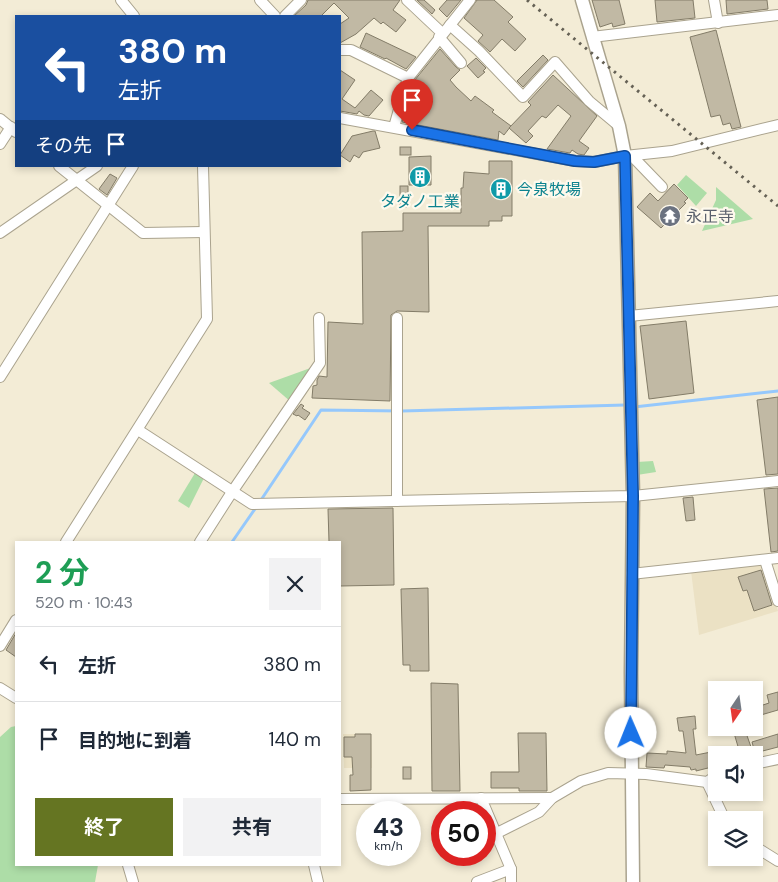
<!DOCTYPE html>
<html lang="ja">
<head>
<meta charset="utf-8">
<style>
  :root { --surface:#fff; --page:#f2f2f3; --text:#1f2937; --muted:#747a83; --line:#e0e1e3; --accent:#657522 }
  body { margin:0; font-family:"DM Sans","Noto Sans JP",sans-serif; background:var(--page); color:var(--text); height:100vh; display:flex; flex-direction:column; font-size:19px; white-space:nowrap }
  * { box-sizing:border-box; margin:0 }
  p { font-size:16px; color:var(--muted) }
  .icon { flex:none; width:28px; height:28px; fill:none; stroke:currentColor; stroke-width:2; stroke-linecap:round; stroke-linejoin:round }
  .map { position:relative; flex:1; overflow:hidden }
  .panel { position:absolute; left:15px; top:541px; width:326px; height:325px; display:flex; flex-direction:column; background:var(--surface); border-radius:0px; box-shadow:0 2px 8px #0003 }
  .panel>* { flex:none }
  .top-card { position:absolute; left:15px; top:15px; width:326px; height:152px; border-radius:0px; box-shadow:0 2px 8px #0003; background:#1a4fa0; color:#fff; overflow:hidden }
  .needle { width:32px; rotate:193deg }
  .fabs { position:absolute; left:708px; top:681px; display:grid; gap:10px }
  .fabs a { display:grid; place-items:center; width:55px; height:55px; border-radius:0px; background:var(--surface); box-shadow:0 2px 8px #0003; font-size:25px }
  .speed { position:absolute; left:356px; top:801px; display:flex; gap:10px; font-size:25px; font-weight:700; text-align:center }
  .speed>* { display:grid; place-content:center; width:65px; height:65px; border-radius:50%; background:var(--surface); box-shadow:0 2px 8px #0003; line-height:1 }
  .speed small { font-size:12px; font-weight:400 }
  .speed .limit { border:8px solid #d22; background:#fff; color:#111 }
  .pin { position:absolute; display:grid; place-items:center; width:42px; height:42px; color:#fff; margin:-51px -21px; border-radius:50% 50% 50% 0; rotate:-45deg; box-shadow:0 0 5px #0007 }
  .pin .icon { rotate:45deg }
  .me { position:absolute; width:55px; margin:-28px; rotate:359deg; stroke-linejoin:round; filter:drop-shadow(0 0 4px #0008) }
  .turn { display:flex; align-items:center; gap:18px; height:105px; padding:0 20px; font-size:22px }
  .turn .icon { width:65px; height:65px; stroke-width:2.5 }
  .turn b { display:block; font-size:35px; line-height:42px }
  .then { display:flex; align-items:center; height:48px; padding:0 20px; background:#0003; gap:10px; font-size:19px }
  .round { display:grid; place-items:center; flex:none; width:52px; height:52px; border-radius:0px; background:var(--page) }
  .headline { display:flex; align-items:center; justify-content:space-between; height:85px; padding:0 20px }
  h1 { font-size:30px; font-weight:700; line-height:38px; color:#1e9e55 }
  .button { display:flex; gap:10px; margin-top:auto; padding:10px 20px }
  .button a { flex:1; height:58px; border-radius:0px; background:var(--accent); color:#fff; font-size:20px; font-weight:700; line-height:58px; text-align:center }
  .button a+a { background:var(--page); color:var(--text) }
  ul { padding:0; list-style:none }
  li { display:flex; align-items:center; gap:15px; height:75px; padding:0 20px; border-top:1px solid var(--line) }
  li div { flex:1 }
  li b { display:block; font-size:19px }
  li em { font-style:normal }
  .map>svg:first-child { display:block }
</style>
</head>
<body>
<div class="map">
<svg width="778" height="882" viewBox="0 0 778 882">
  <rect width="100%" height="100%" fill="#f3ecd6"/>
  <g fill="#ebe1c4">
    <polygon points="763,563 778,611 699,635 691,571"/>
    <polygon points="343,734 371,734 372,768 344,768"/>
  </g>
  <g fill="#addda7">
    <polygon points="686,175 707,193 696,206 677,185"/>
    <polygon points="716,187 753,219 702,231 716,200"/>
    <polygon points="316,366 291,402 269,383"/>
    <polygon points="653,461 656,472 637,475 637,462"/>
    <polygon points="195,473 204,478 189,508 178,501"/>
    <polygon points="16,726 16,865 98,865 95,882 0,882 0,737 11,727"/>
  </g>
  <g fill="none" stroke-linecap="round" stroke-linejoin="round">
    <g stroke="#95c8fc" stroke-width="3">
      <polyline points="634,407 778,391"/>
      <polyline points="261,500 321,410 402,411 625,405"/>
      <polyline points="232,542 257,506"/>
    </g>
  </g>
  <g fill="#c1b9a4" stroke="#837c68">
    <polygon points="308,0 400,0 393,10 406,20 396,32 383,22 381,24 374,18 356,34 340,43 340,24 349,18 334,3 321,16 294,16 306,5"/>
    <polygon points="417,0 424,0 435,10 432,14"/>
    <polygon points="447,0 461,0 447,17 439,9"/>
    <polygon points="477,0 494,0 513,17 508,22 526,39 515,51 502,39 490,52 478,41 483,35 464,18"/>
    <polygon points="592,0 619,0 625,24 613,27 612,23 600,27"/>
    <polygon points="655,0 693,0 695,18 657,22"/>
    <polygon points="726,0 767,0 768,9 727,14"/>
    <polygon points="716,30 741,127 732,129 730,123 723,125 720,115 711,117 690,37"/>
    <polygon points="366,33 408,53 416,57 406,69 386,58 385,59 360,47"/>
    <polygon points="440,49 456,67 460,70 450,80 456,87 471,101 475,96 494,110 492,112 511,126 504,135 499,131 498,140 402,122 410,97 433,102 413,85 414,81"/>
    <polygon points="543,55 548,60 523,87 517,81"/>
    <polygon points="476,58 486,68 483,71 485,72 478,78 467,66"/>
    <polygon points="340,70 355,80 342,99 355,108 371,90 383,100 369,116 364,115 359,111 357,114 340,111"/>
    <polygon points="553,75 597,116 579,141 589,148 584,155 578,154 572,150 570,153 547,149 571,116 558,105 546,118 542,116 528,131 533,136 526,143 509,128 531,105 528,102"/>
    <polygon points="373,131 375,131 380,148 363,152 359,158 354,155 350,162 340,155 352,136"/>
    <rect x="400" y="147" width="11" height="8"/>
    <polygon points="431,156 431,185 409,185 409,157"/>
    <polygon points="489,161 512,161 512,216 502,216 502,221 489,221 489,226 428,226 429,312 397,311 391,315 390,401 312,398 313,386 317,385 317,380 319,376 327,377 328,322 363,324 362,232 403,231 403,213 461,213 461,188 463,188 464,172 489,174"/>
    <polygon points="110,174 117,178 107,195 99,189"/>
    <polygon points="674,184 688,198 684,202 686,203 661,228 637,207 650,193 658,201"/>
    <rect x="400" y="186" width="8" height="21"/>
    <polygon points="686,321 694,393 649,399 640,326"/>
    <polygon points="778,397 778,474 766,475 757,400"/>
    <polygon points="301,404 304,406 302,408 310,413 305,420 298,415 297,416 293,414"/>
    <polygon points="778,488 778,551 771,552 764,489"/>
    <polygon points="693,497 695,520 686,521 683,498"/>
    <polygon points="393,508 394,585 340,586 340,542 329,542 328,509"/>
    <polygon points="761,570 772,605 754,611 747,590 743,591 738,577"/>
    <polygon points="428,588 429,671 410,671 410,665 403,665 401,589"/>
    <polygon points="16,633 16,657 6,650"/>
    <polygon points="431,683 458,684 460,791 432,791"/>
    <polygon points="778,692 778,710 754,717 754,708 769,703 767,695"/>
    <polygon points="695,716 696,729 693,729 696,755 716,751 716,766 696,771 696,769 691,770 690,767 665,765 664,768 646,767 647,753 667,754 667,751 686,753 683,731 679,731 677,718"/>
    <polygon points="745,730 751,747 739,750 734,733"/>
    <polygon points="640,732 649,733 648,749 640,748"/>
    <polygon points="518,733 546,733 547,791 519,791 519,788 491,788 491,772 519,772"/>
    <polygon points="355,734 371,734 371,790 350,791 350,775 353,775 352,757 344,757 344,737 355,737"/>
    <polygon points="778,734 778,747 755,753 752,742"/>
    <rect x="403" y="767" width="8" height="12"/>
  </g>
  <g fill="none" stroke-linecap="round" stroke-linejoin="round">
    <g stroke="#aaa38e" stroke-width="12">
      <g id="minor">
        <polyline points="121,0 134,16"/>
        <polyline points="260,0 275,16"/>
        <polyline points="407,0 442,33"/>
        <polyline points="714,0 718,23"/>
        <polyline points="285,16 301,0"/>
        <polyline points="450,25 479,51 523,97 555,62 589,101 619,126"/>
        <polyline points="439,37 461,63"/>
        <polyline points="592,37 778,15"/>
        <polyline points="340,50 351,50 408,78"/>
        <polyline points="340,118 575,161 594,162 625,156 672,151 778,125"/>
        <polyline points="0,119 16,132"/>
        <polyline points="394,127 408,78 470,0"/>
        <polyline points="0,144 11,127"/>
        <polyline points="632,156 662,187"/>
        <polyline points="59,166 143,233 204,232"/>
        <polyline points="0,233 97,166"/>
        <polyline points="629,316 778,301"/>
        <polyline points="397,318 397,501"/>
        <polyline points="0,377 133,166"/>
        <polyline points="138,430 252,504 633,496 778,481"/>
        <polyline points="66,542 207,319 203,166"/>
        <polyline points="200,542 232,492 320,363 319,318"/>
        <polyline points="765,560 778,601"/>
        <polyline points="631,574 778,558"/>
        <polyline points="0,646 16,620"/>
        <polyline points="0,688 16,698"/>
        <polyline points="754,764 778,759"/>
        <polyline points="707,782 725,820"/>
        <polyline points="481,798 511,869 511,882"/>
        <polyline points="340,799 552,798"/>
        <polyline points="495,834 539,812 552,798 581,781 608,773 646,774 707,782 716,776"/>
        <polyline points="754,846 778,861"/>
        <polyline points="128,865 133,882"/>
        <polyline points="314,865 318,882"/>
        <polyline points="477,882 511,869"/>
      </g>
    </g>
    <g stroke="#aaa38e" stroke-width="15">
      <polyline id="major" points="582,0 619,126 625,156 633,496 631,673 633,882"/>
    </g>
    <use href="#minor" stroke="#fff" stroke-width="10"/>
    <use href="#major" stroke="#fff" stroke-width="12"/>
    <polyline stroke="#656155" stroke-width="3" stroke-dasharray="2.5 5" stroke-linecap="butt" points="527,0 778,206"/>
  </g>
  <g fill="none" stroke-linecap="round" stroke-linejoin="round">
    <g stroke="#114b97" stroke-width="12">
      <polyline id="route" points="412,130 575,161 594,162 625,156 633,496 631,733"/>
    </g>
    <use href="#route" stroke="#1a73e8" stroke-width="9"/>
  </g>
  <defs>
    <g id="building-disc" transform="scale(1.125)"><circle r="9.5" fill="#0f9aa8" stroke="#fef9ec"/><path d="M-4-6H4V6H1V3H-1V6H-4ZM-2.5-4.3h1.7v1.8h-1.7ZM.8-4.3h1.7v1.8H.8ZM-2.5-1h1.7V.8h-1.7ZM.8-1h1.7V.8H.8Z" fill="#fff"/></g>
    <g id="temple-disc" transform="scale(1.125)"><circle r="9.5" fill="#6b7280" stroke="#fef9ec"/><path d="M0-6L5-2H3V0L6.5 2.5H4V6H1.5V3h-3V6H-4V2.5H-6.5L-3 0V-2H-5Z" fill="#fff"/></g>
  </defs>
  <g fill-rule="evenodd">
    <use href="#building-disc" x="420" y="177"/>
    <use href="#building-disc" x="501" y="189"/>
    <use href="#temple-disc" x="670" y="216"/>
  </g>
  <g text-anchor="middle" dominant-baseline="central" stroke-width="4.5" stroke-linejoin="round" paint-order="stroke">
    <g font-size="16" fill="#0d838f" stroke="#fef9ec" text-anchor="start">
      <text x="517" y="189">今泉牧場</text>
      <text x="420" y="201" text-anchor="middle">タダノ工業</text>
    </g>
    <g font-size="16" fill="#5b616d" stroke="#fef9ec" text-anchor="start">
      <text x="686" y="216">永正寺</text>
    </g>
  </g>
</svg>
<div class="fabs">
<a><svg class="needle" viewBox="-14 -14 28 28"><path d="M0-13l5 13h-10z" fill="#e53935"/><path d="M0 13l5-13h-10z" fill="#747a83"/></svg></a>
<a><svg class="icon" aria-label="sound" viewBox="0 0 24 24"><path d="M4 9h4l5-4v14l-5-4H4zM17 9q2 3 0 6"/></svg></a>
<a><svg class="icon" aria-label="layers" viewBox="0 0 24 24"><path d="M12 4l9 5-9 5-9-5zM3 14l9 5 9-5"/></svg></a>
</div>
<div class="speed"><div>43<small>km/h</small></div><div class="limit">50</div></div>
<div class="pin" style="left:412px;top:130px;background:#d93025"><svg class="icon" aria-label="arrive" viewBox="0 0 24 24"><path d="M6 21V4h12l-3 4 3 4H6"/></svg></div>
<svg class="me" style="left:631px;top:733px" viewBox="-20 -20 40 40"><circle r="19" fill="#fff"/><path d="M0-13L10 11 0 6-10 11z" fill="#1a73e8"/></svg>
<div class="top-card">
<div class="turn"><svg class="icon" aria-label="left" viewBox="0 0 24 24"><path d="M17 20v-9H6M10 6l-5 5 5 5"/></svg><div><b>380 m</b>左折</div></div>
<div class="then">その先<svg class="icon" aria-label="arrive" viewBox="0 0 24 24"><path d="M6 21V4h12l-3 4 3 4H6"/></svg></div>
</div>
<section class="panel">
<div class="headline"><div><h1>2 分</h1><p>520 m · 10:43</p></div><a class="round"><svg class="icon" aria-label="close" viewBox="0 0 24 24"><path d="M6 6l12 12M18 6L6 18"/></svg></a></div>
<ul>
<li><svg class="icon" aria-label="left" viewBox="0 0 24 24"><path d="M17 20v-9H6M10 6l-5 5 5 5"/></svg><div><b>左折</b></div><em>380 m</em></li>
<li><svg class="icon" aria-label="arrive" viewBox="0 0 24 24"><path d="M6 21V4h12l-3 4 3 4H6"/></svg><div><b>目的地に到着</b></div><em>140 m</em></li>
</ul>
<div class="button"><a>終了</a><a>共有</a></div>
</section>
</div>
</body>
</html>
